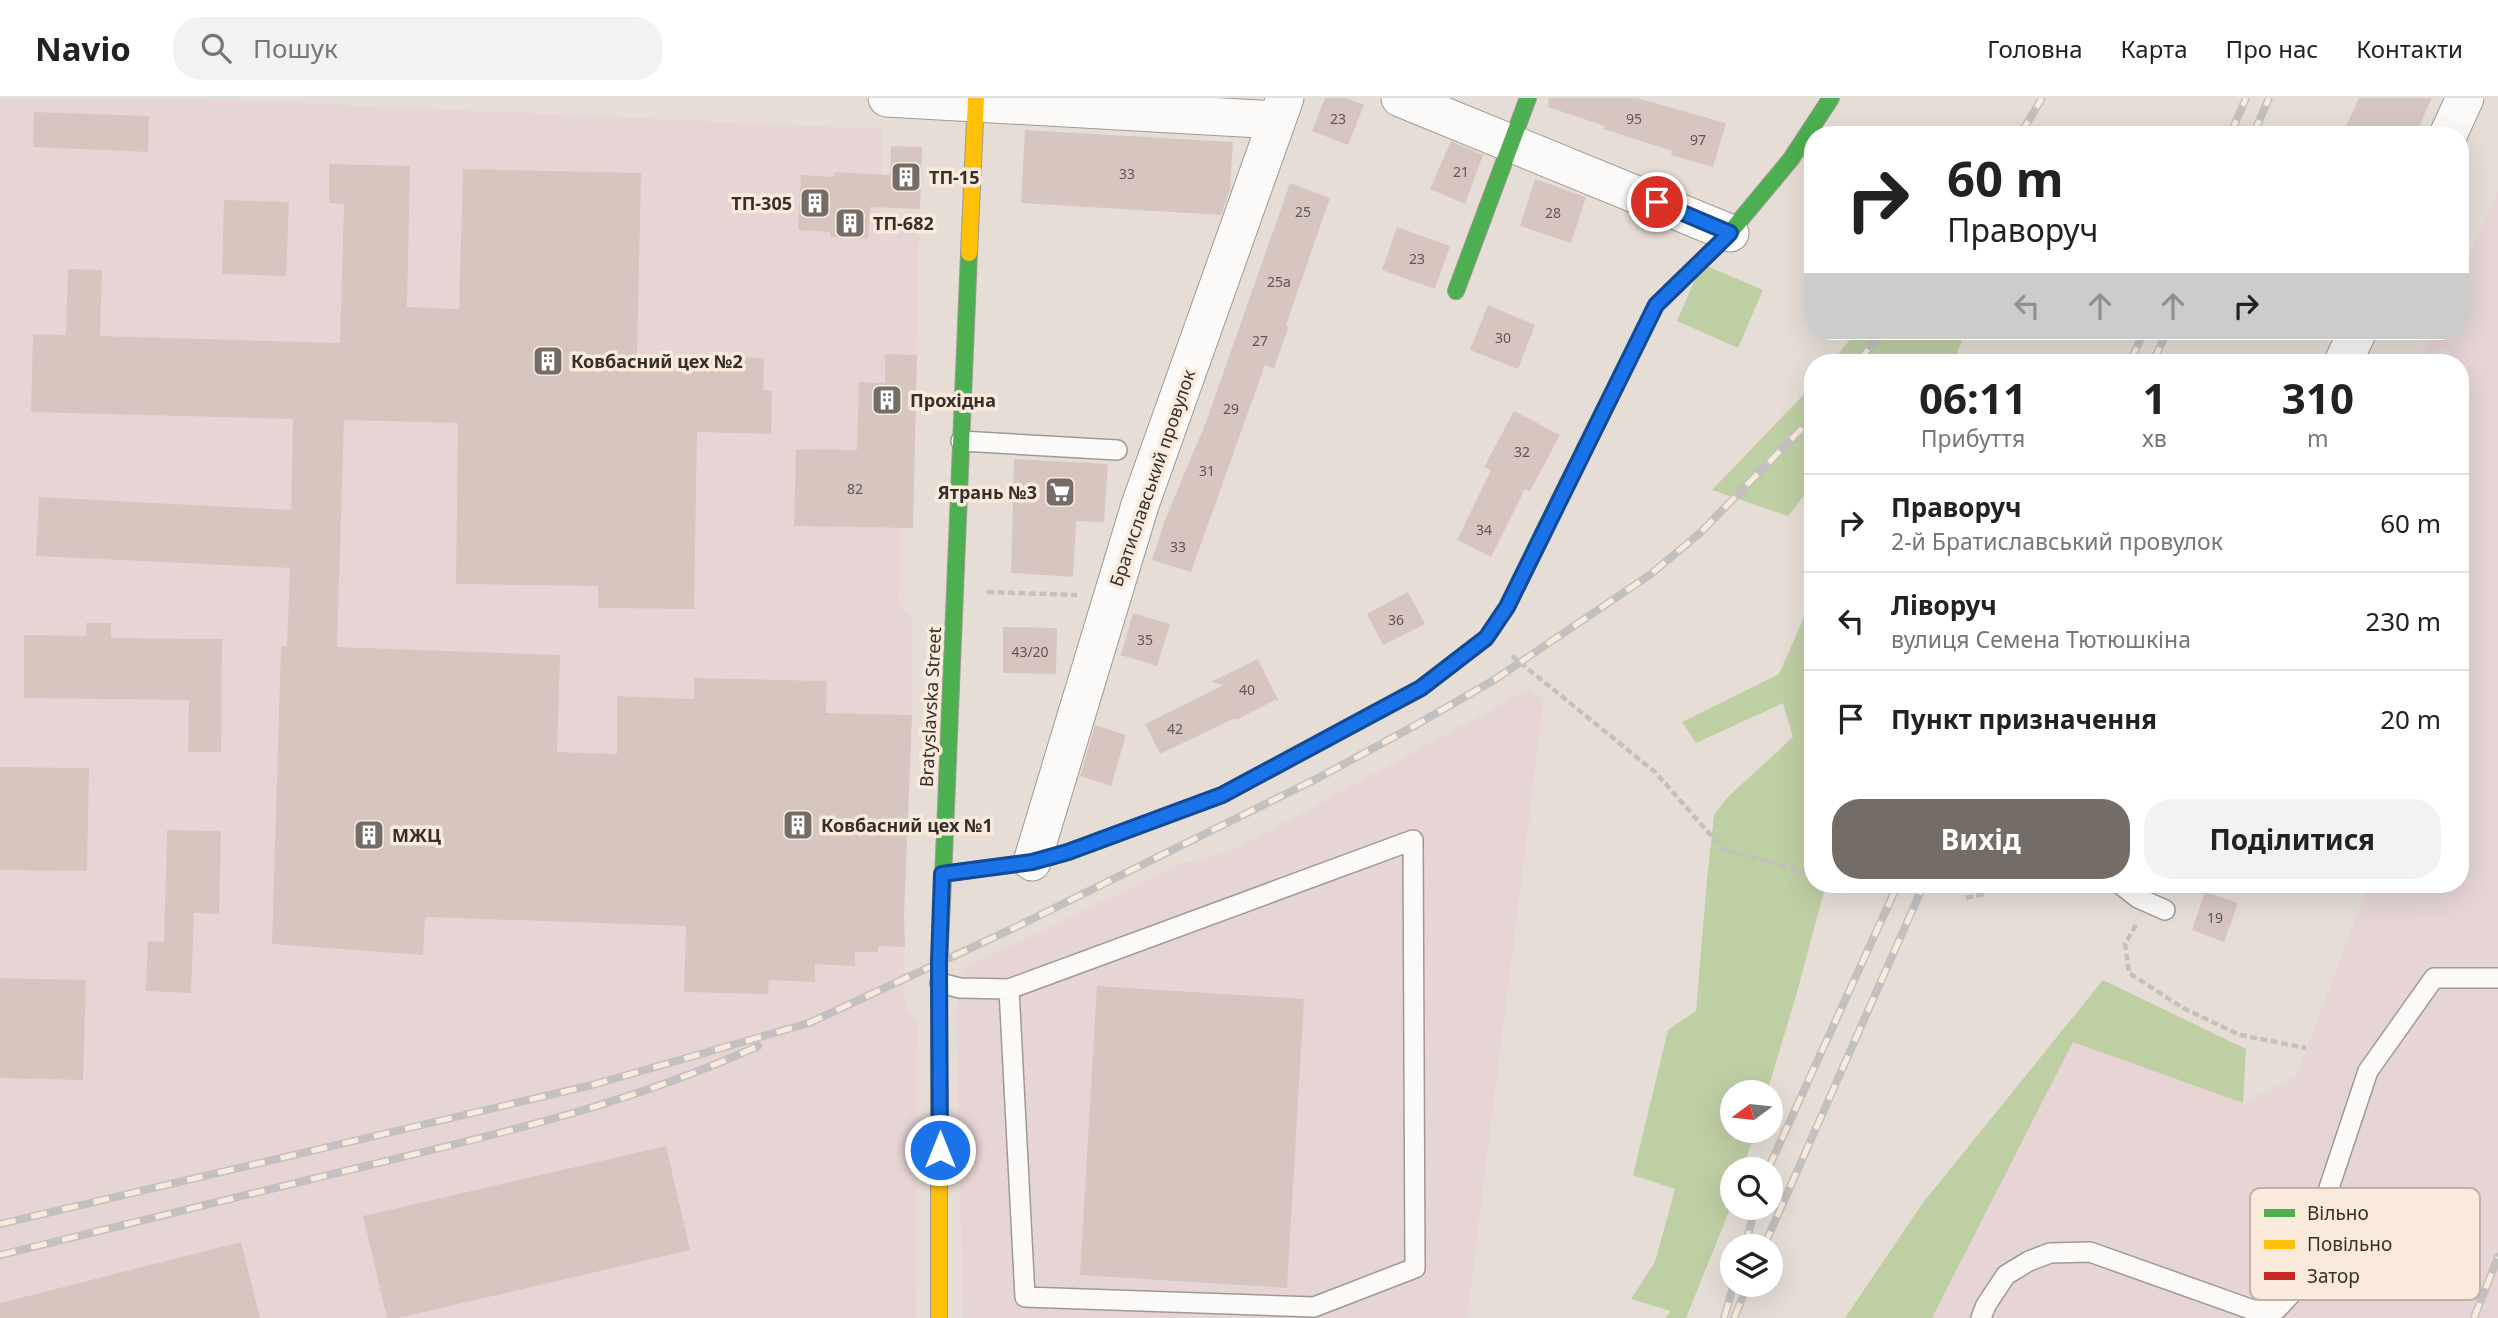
<!DOCTYPE html>
<html lang="uk">
<head>
<meta charset="utf-8">
<style>
  :root { --surface:#fff; --page:#f2f2f2; --text:#222; --muted:#767676; --line:#e0e0e0; --accent:#746c66 }
  body { margin:0; font-family:"Noto Sans",sans-serif; background:var(--page); color:var(--text); height:100vh; display:flex; flex-direction:column; font-size:26px; white-space:nowrap }
  * { box-sizing:border-box; margin:0 }
  p { font-size:23px; color:var(--muted) }
  .icon { flex:none; width:38px; height:38px; fill:none; stroke:currentColor; stroke-width:2; stroke-linecap:round; stroke-linejoin:round }
  .map { position:relative; flex:1; overflow:hidden }
  .panel { position:absolute; left:1804px; top:256px; width:665px; height:539px; display:flex; flex-direction:column; background:var(--surface); border-radius:28px; box-shadow:0 7px 28px #0002 }
  .panel>* { flex:none }
  .banner { position:absolute; left:1804px; top:28px; width:665px; height:214px; border-radius:28px; box-shadow:0 7px 28px #0002; background:#fff; color:var(--text); overflow:hidden }
  .needle { width:46px; rotate:255deg }
  .buttons { position:absolute; left:1720px; top:982px; display:grid; gap:14px }
  .buttons a { display:grid; place-items:center; width:63px; height:63px; border-radius:50%; background:var(--surface); box-shadow:0 7px 28px #0002; font-size:35px }
  .pin { position:absolute; display:grid; place-items:center; width:60px; height:60px; color:#fff; margin:-30px; border:4px solid #fff; border-radius:50%; box-shadow:0 2px 7px #0007 }
  .me { position:absolute; width:77px; margin:-38px; rotate:0deg; stroke-linejoin:round; filter:drop-shadow(0 0 5px #0008) }
  .turn { display:flex; align-items:center; gap:24px; height:147px; padding:0 28px; font-size:32px }
  .turn .icon { width:91px; height:91px; stroke-width:2.5 }
  .turn b { display:block; font-size:49px; line-height:60px }
  .lanes { display:flex; align-items:center; height:66px; padding:0 28px; background:#0003; justify-content:center; gap:35px; direction:ltr }
  .lanes .off { opacity:.35 }
  .eta { display:flex; justify-content:space-evenly; align-items:center; height:119px; text-align:center }
  .eta b { font-size:42px; font-weight:700; line-height:49px }
  .button { display:flex; gap:14px; margin-top:auto; padding:14px 28px }
  .button a { flex:1; height:80px; border-radius:28px; background:var(--accent); color:#fff; font-size:28px; font-weight:700; line-height:80px; text-align:center }
  .button a+a { background:var(--page); color:var(--text) }
  ul { padding:0; list-style:none }
  li { display:flex; align-items:center; gap:21px; height:98px; padding:0 28px; border-top:2px solid var(--line) }
  li div { flex:1 }
  li b { display:block; font-size:26px }
  li em { font-style:normal }
  header { display:flex; align-items:center; gap:42px; box-sizing:border-box; height:98px; padding:0 35px; background:var(--surface); border-bottom:2px solid var(--line) }
  header strong { font-size:33px }
  nav { display:flex; gap:38px; margin-inline-start:auto; font-size:24px }
  .search { width:490px; height:63px; background:var(--page); display:flex; align-items:center; gap:18px; box-sizing:border-box; padding:0 24px; border-radius:28px; color:var(--muted); font-size:26px }
  .map>svg:first-child { display:block }
</style>
</head>
<body>
<header>
<strong>Navio</strong>
<div class="search"><svg class="icon" aria-label="search" viewBox="0 0 24 24"><circle cx="10" cy="10" r="6"/><path d="M15 15l6 6"/></svg>Пошук</div>
<nav><a>Головна</a><a>Карта</a><a>Про нас</a><a>Контакти</a></nav>
</header>
<div class="map">
<svg width="2498" height="1220" viewBox="0 0 2498 1220">
  <rect width="100%" height="100%" fill="#e6ded6"/>
  <g fill="#e7d5d6">
    <polygon points="0,0 185,0 883,31 879,127 919,128 913,430 900,430 899,506 912,522 912,617 904,816 905,909 917,924 916,1220 0,1220"/>
    <polygon points="2498,93 2498,1220 1932,1220 2073,943 2243,1005 2296,978 2369,786 2460,786 2460,264 2419,264 2433,233 2460,233 2461,174"/>
    <polygon points="1528,592 1544,601 1467,1220 963,1220 956,913 964,870 1183,765 1228,755"/>
  </g>
  <g fill="#bfcfa4">
    <polygon points="1702,166 1763,192 1738,250 1677,223"/>
    <polygon points="1857,233 1965,233 1954,264 1832,264"/>
    <polygon points="1813,287 1813,386 1788,418 1712,392"/>
    <polygon points="1813,499 1813,786 1826,786 1796,898 1767,994 1732,994 1732,1032 1755,1033 1743,1071 1732,1071 1732,1106 1686,1220 1665,1220 1671,1213 1631,1201 1655,1164 1675,1091 1633,1077 1668,932 1696,913 1707,781 1714,717 1728,699 1793,639 1783,605 1696,645 1682,624 1779,576"/>
    <polygon points="2103,882 2246,951 2243,1005 2073,944 1932,1220 1845,1220 1922,1106"/>
  </g>
  <g fill="#d7c6c0">
    <polygon points="1325,0 1346,0 1364,7 1348,47 1312,33"/>
    <polygon points="1549,0 1637,0 1726,25 1713,69 1671,57 1672,53 1604,31 1605,28 1548,9"/>
    <polygon points="2359,0 2432,0 2415,37 2342,37"/>
    <polygon points="34,14 149,18 148,54 33,49"/>
    <polygon points="1025,32 1233,44 1230,92 1221,117 1021,105"/>
    <polygon points="1451,43 1483,57 1465,106 1430,91"/>
    <polygon points="891,48 922,49 920,111 870,109 868,141 830,139 830,134 798,132 801,77 834,79 834,74 890,77"/>
    <polygon points="329,66 410,68 407,209 459,211 463,71 641,75 637,257 764,260 763,292 772,293 771,336 697,334 694,511 598,510 598,488 456,486 458,325 344,322 337,549 560,557 557,654 617,656 617,598 694,601 694,580 827,583 826,615 912,617 904,816 905,849 878,848 878,854 855,854 855,868 815,866 815,884 769,882 768,896 684,894 686,828 425,819 423,857 272,846 281,548 287,548 290,470 36,458 39,399 291,412 293,321 31,314 33,236 66,237 68,171 102,172 100,238 340,245 344,106 329,105"/>
    <polygon points="1535,81 1586,99 1571,145 1520,128"/>
    <polygon points="1290,85 1330,100 1286,227 1289,228 1274,270 1265,267 1191,474 1152,462 1165,422 1206,324"/>
    <polygon points="224,102 289,104 286,178 222,176"/>
    <polygon points="1397,129 1450,148 1435,191 1382,172"/>
    <polygon points="1488,207 1535,227 1518,271 1470,252"/>
    <polygon points="885,256 917,257 913,430 794,428 796,351 857,352 859,284 885,285"/>
    <polygon points="1514,313 1560,337 1530,393 1525,391 1491,459 1457,442 1491,372 1484,369"/>
    <polygon points="1014,361 1108,366 1104,424 1076,423 1073,479 1011,475"/>
    <polygon points="1408,494 1425,526 1383,547 1367,516"/>
    <polygon points="1133,515 1170,526 1157,568 1121,557"/>
    <polygon points="86,525 111,525 111,540 222,541 221,654 188,654 189,602 24,600 24,537 86,538"/>
    <polygon points="1003,529 1057,530 1056,576 1003,575"/>
    <polygon points="1258,561 1279,604 1275,602 1236,622 1235,620 1160,656 1145,626 1224,587 1211,584"/>
    <polygon points="1095,627 1126,637 1111,688 1080,678"/>
    <polygon points="0,669 89,670 87,773 0,772"/>
    <polygon points="167,732 221,733 219,816 194,815 191,895 146,893 148,843 164,844"/>
    <polygon points="2205,794 2238,805 2224,844 2192,832"/>
    <polygon points="0,880 86,882 83,982 0,980"/>
    <polygon points="1097,888 1304,901 1287,1190 1080,1177"/>
    <polygon points="666,1048 690,1152 398,1220 387,1220 363,1118"/>
    <polygon points="241,1144 260,1220 0,1220 0,1205"/>
  </g>
  <g fill="none" stroke-linecap="round" stroke-linejoin="round">
    <g stroke="#9f9993" stroke-width="22">
      <g id="lane">
        <polyline points="961,343 1117,352"/>
        <polyline points="2120,786 2138,800 2165,812"/>
        <polyline points="940,885 960,890 1009,891 1413,742 1415,1170 1314,1209 1025,1199 1009,891"/>
        <polyline points="1981,1220 1986,1207 2006,1177 2029,1163 2050,1155 2090,1154 2253,1212 2277,1211 2295,1192 2368,973 2434,880 2498,880"/>
      </g>
    </g>
    <g stroke="#9f9993" stroke-width="39">
      <g id="street">
        <polyline points="887,0 1277,22"/>
        <polyline points="1400,0 1730,135"/>
        <polyline points="2448,37 2465,0"/>
        <polyline points="2343,264 2358,233"/>
        <polyline points="1032,764 1140,407 1285,0"/>
      </g>
    </g>
    <g stroke="#9f9993" stroke-width="18">
      <g id="fast">
        <polyline points="1727,138 1791,61 1831,0"/>
        <polyline points="1456,193 1528,0"/>
        <polyline points="942,776 1032,764 1068,754 1222,697 1421,590 1486,540 1507,509 1543,435"/>
        <polyline points="942,805 969,155"/>
      </g>
    </g>
    <g stroke="#9f9993" stroke-width="18">
      <g id="slow">
        <polyline points="969,155 976,0"/>
        <polyline points="939,1220 939,865 942,805"/>
      </g>
    </g>
    <g stroke="#9f9993" stroke-width="18">
      <polyline id="jam" points="1543,435 1656,207 1727,138"/>
    </g>
    <g stroke="#c3c0be" stroke-width="4.5" stroke-dasharray="7 3.5" stroke-linecap="butt">
      <polyline points="987,494 1077,497"/>
      <polyline points="1512,558 1655,674 1723,751 1813,776"/>
      <polyline points="1966,800 1983,796 1989,786"/>
      <polyline points="2136,827 2125,846 2129,875 2183,910 2240,937 2306,950"/>
    </g>
    <use href="#lane" stroke="#fbfaf9" stroke-width="19"/>
    <use href="#street" stroke="#fbfaf9" stroke-width="37"/>
    <use href="#fast" stroke="#4caf50" stroke-width="16"/>
    <use href="#slow" stroke="#ffc107" stroke-width="16"/>
    <use href="#jam" stroke="#c62828" stroke-width="16"/>
    <g stroke="#c3c1bf" stroke-width="8">
      <g id="rail">
        <polyline points="2020,37 2042,0"/>
        <polyline points="2230,37 2246,0"/>
        <polyline points="2253,37 2269,0"/>
        <polyline points="1858,264 1883,233"/>
        <polyline points="2130,264 2144,233"/>
        <polyline points="2153,264 2167,233"/>
        <polyline points="1768,1071 1898,786"/>
        <polyline points="0,1126 592,987 809,925 1016,829 1318,680 1414,628 1494,582 1651,476 1700,435 1813,319"/>
        <polyline points="1745,1148 1755,1110"/>
        <polyline points="1764,1148 1924,786"/>
        <path d="M 0,1157 C 127,1126 255,1095 382,1064 C 511,1033 637,1003 758,948"/>
        <polyline points="1724,1220 1734,1186"/>
        <polyline points="1734,1220 1748,1186"/>
        <polyline points="2474,1220 2498,1159"/>
      </g>
    </g>
    <use href="#rail" stroke="#faeadc" stroke-width="5" stroke-dasharray="16" stroke-linecap="butt"/>
  </g>
  <g fill="none" stroke-linecap="round" stroke-linejoin="round">
    <g stroke="#114b97" stroke-width="18">
      <polyline id="route" points="940,1052 939,864 942,776 1032,764 1068,754 1222,697 1421,590 1486,540 1507,509 1656,207 1730,135 1657,104"/>
    </g>
    <use href="#route" stroke="#1a73e8" stroke-width="12"/>
  </g>
  <defs>
    <g id="building-square" transform="scale(1.575)"><rect x="-9" y="-9" width="18" height="18" rx="4" fill="#746c66" stroke="#faeadc"/><path d="M-4-6H4V6H1V3H-1V6H-4ZM-2.5-4.3h1.7v1.8h-1.7ZM.8-4.3h1.7v1.8H.8ZM-2.5-1h1.7V.8h-1.7ZM.8-1h1.7V.8H.8Z" fill="#fff"/></g>
    <g id="supermarket-square" transform="scale(1.575)"><rect x="-9" y="-9" width="18" height="18" rx="4" fill="#746c66" stroke="#faeadc"/><path d="M-6-5.5h2.5l.6 2H6L4.5 2H-2.5L-4.4-4H-6ZM-1.5 3.2a1.3 1.3 0 1 0 .1 0ZM3 3.2a1.3 1.3 0 1 0 .1 0Z" fill="#fff"/></g>
  </defs>
  <g fill-rule="evenodd">
    <use href="#building-square" x="906" y="79"/>
    <use href="#building-square" x="815" y="105"/>
    <use href="#building-square" x="850" y="125"/>
    <use href="#building-square" x="548" y="263"/>
    <use href="#building-square" x="887" y="302"/>
    <use href="#supermarket-square" x="1060" y="394"/>
    <use href="#building-square" x="798" y="727"/>
    <use href="#building-square" x="369" y="737"/>
  </g>
  <g text-anchor="middle" dominant-baseline="central" stroke-width="7" stroke-linejoin="round" paint-order="stroke">
    <g font-size="14" fill="#605651">
      <text x="1338" y="20">23</text>
      <text x="1634" y="20">95</text>
      <text x="1698" y="41">97</text>
      <text x="1461" y="73">21</text>
      <text x="1127" y="75">33</text>
      <text x="1303" y="113">25</text>
      <text x="1553" y="114">28</text>
      <text x="1417" y="160">23</text>
      <text x="1279" y="183">25а</text>
      <text x="1503" y="239">30</text>
      <text x="1260" y="242">27</text>
      <text x="1231" y="310">29</text>
      <text x="1522" y="353">32</text>
      <text x="1207" y="372">31</text>
      <text x="855" y="390">82</text>
      <text x="1484" y="431">34</text>
      <text x="1178" y="448">33</text>
      <text x="1396" y="521">36</text>
      <text x="1145" y="541">35</text>
      <text x="1030" y="553">43/20</text>
      <text x="1247" y="591">40</text>
      <text x="1175" y="630">42</text>
      <text x="2215" y="819">19</text>
    </g>
    <g font-size="18" font-weight="bold" fill="#362f2a" stroke="#faeadc" text-anchor="start">
      <text x="929" y="79">ТП-15</text>
      <text x="792" y="105" text-anchor="end">ТП-305</text>
      <text x="873" y="125">ТП-682</text>
      <text x="571" y="263">Ковбасний цех №2</text>
      <text x="910" y="302">Прохідна</text>
      <text x="1037" y="394" text-anchor="end">Ятрань №3</text>
      <text x="821" y="727">Ковбасний цех №1</text>
      <text x="392" y="737">МЖЦ</text>
    </g>
    <g font-size="18" fill="#362f2a" stroke="#faeadc">
      <text transform="translate(1152 380) rotate(-71)">Братиславський провулок</text>
      <text transform="translate(930 609) rotate(-87)">Bratyslavska Street</text>
    </g>
  </g>
  <rect x="2250" y="1090" width="230" height="112" rx="10" fill="#faeadc" stroke="#bfb2a7" stroke-width="2"/>
  <rect x="2264" y="1111" width="31" height="8" fill="#4caf50"/>
  <rect x="2264" y="1142" width="31" height="9" fill="#ffc107"/>
  <rect x="2264" y="1174" width="31" height="8" fill="#c62828"/>
  <g font-size="19" fill="#362f2a">
    <text x="2307" y="1122">Вільно</text>
    <text x="2307" y="1153">Повільно</text>
    <text x="2307" y="1185">Затор</text>
  </g>
</svg>
<div class="buttons">
<a><svg class="needle" viewBox="-14 -14 28 28"><path d="M0-13l5 13h-10z" fill="#e53935"/><path d="M0 13l5-13h-10z" fill="#767676"/></svg></a>
<a><svg class="icon" aria-label="search" viewBox="0 0 24 24"><circle cx="10" cy="10" r="6"/><path d="M15 15l6 6"/></svg></a>
<a><svg class="icon" aria-label="layers" viewBox="0 0 24 24"><path d="M12 4l9 5-9 5-9-5zM3 14l9 5 9-5"/></svg></a>
</div>
<div class="pin" style="left:1657px;top:104px;background:#d93025"><svg class="icon" aria-label="arrive" viewBox="0 0 24 24"><path d="M6 21V4h12l-3 4 3 4H6"/></svg></div>
<svg class="me" style="left:940px;top:1052px" viewBox="-20 -20 40 40"><circle r="17" fill="#1a73e8" stroke="#fff" stroke-width="3"/><path d="M0-11L8 9 0 5-8 9z" fill="#fff"/></svg>
<div class="banner">
<div class="turn"><svg class="icon" aria-label="right" viewBox="0 0 24 24"><path d="M7 20v-9h11M14 6l5 5-5 5"/></svg><div><b>60 m</b>Праворуч</div></div>
<div class="lanes"><svg class="icon off" aria-label="left" viewBox="0 0 24 24"><path d="M17 20v-9H6M10 6l-5 5 5 5"/></svg><svg class="icon off" aria-label="ahead" viewBox="0 0 24 24"><path d="M12 20V5M6 11l6-6 6 6"/></svg><svg class="icon off" aria-label="ahead" viewBox="0 0 24 24"><path d="M12 20V5M6 11l6-6 6 6"/></svg><svg class="icon" aria-label="right" viewBox="0 0 24 24"><path d="M7 20v-9h11M14 6l5 5-5 5"/></svg></div>
</div>
<section class="panel">
<div class="eta">
<div><b>06:11</b><p>Прибуття</p></div>
<div><b>1</b><p>хв</p></div>
<div><b>310</b><p>m</p></div>
</div>
<ul>
<li><svg class="icon" aria-label="right" viewBox="0 0 24 24"><path d="M7 20v-9h11M14 6l5 5-5 5"/></svg><div><b>Праворуч</b><p>2-й Братиславський провулок</p></div><em>60 m</em></li>
<li><svg class="icon" aria-label="left" viewBox="0 0 24 24"><path d="M17 20v-9H6M10 6l-5 5 5 5"/></svg><div><b>Ліворуч</b><p>вулиця Семена Тютюшкіна</p></div><em>230 m</em></li>
<li><svg class="icon" aria-label="arrive" viewBox="0 0 24 24"><path d="M6 21V4h12l-3 4 3 4H6"/></svg><div><b>Пункт призначення</b></div><em>20 m</em></li>
</ul>
<div class="button"><a>Вихід</a><a>Поділитися</a></div>
</section>
</div>
</body>
</html>
